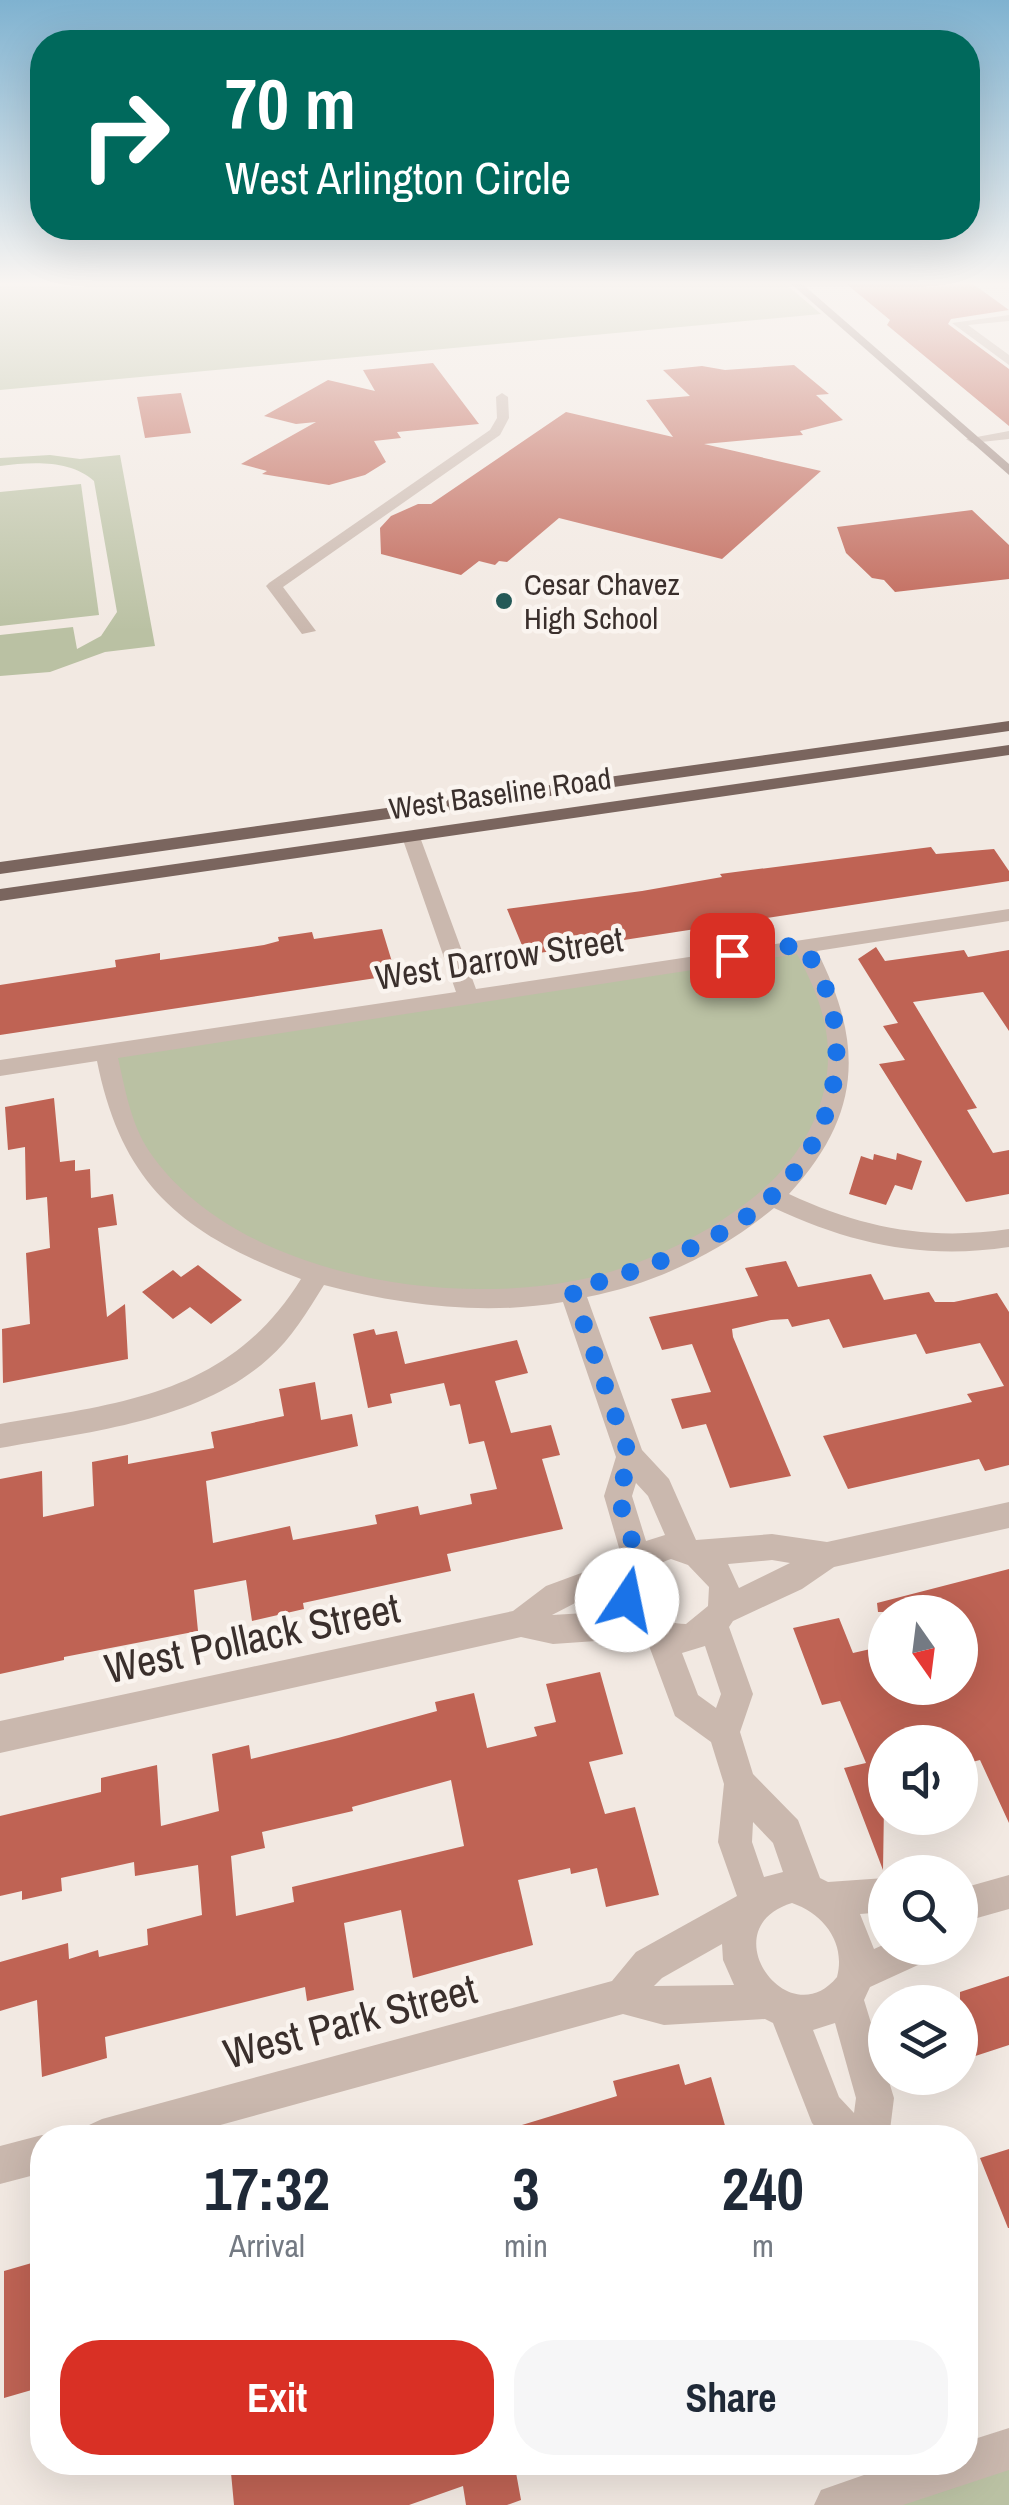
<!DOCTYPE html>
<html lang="en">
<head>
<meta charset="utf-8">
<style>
  :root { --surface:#fff; --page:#f6f6f7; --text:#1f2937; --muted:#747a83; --accent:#d93025 }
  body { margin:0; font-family:"Archivo Narrow",sans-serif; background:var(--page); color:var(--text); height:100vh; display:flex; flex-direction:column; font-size:38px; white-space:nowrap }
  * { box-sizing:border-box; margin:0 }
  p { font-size:32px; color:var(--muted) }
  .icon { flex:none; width:55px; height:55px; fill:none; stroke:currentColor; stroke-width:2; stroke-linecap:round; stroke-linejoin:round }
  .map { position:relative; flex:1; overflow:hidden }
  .details { position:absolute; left:30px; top:2125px; width:948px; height:350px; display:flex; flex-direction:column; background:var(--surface); border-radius:40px; box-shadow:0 10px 40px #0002 }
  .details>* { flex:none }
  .guide { position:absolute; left:30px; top:30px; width:950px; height:210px; border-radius:40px; box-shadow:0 10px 40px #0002; background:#00695c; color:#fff; overflow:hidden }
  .needle { width:65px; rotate:166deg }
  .controls { position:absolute; left:868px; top:1595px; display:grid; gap:20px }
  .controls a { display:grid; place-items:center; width:110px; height:110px; border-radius:50%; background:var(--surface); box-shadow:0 10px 40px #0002; font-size:50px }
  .pin { position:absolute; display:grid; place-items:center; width:85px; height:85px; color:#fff; margin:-42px; border-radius:20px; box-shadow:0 5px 15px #0006 }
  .me { position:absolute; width:110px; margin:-55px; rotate:11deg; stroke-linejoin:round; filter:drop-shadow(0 0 8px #0008) }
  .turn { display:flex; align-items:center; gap:35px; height:210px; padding:0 30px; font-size:45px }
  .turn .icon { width:130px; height:130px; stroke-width:2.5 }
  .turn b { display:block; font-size:70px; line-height:85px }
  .eta { display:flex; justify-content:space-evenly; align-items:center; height:170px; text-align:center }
  .eta b { font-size:60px; font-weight:700; line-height:70px }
  .primary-button { display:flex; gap:20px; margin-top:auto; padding:20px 30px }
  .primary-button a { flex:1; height:115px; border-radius:40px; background:var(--accent); color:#fff; font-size:40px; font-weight:700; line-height:115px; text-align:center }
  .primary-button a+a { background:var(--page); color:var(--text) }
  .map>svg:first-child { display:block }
</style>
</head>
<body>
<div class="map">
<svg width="1009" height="2505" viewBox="0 0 1009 2505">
  <rect width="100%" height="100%" fill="#f2e9e2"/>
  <g fill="#bac1a3">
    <polygon points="0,281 782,281 821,314 0,390"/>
    <path d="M 50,455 L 80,459 L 120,455 L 155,646 L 105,652 L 50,672 L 0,676 L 0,635 L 73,627 L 77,649 L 101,636 L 117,612 L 94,481 C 70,459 30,462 0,466 L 0,458 Z"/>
    <polygon points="81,484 99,615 0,626 0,492"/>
    <polygon points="803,944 839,1056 804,1163 720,1236 572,1290 404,1292 249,1248 143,1160 106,1052"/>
    <polygon points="1009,2449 1009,2505 836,2505"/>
  </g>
  <g fill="#bf6354" fill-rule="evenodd">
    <polygon points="843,281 969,281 1009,310 951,319 948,324 1009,369 1009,426 887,325 890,320"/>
    <polygon points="433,363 479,424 397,432 401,438 374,441 386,462 365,475 329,485 262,474 267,471 241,464 316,422 296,424 264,416 328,380 375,391 363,370"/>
    <polygon points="794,365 829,394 816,395 843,420 800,431 803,435 704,444 821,471 722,559 559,518 507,562 499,561 495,565 479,561 461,575 381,554 380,528 391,516 418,504 431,504 566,412 673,437 646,400 690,396 663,370 702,366 725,370"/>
    <polygon points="181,393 191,433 145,438 137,397"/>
    <polygon points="972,510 1009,545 1009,579 895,592 884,580 872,578 846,553 837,527"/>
    <polygon points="931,847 936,854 994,849 1009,871 1009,881 526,955 507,909 642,891 722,877 720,874"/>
    <polygon points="382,929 396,975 0,1035 0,985 116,967 115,960 160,953 160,960 264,945 279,941 278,937 312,932 314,939"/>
    <polygon points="876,947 885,961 964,950 968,957 1009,950 1009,1031 983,992 913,1002 977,1108 967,1110 993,1153 1009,1150 1009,1194 966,1202 879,1064 905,1060 883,1026 898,1023 858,959"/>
    <polygon points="54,1098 60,1162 75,1160 75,1171 90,1169 91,1198 113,1194 117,1225 98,1228 107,1317 125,1304 128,1359 3,1383 2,1329 30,1324 26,1253 50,1248 47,1197 26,1200 25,1147 8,1150 5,1107"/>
    <polygon points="897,1153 922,1161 912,1190 895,1185 886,1205 849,1194 861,1156 873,1160 874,1154 896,1160"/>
    <polygon points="786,1261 798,1287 871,1274 884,1300 929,1292 935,1302 954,1302 997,1293 1009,1312 1009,1465 985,1471 979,1459 848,1489 823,1436 972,1402 967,1394 1004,1386 980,1343 926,1354 916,1334 843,1348 829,1319 792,1327 788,1319 771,1320 732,1329 733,1337 791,1476 730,1488 706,1424 682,1429 671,1399 711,1392 692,1344 662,1350 649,1317 758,1296 745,1268"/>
    <polygon points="198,1265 242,1300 211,1324 190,1307 173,1319 142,1292 173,1270 181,1277"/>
    <polygon points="374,1329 376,1335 397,1331 405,1364 517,1340 528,1373 495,1381 511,1433 551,1425 560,1455 542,1459 563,1529 447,1554 451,1571 303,1603 304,1609 252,1621 246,1580 194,1590 198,1631 64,1657 64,1660 0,1674 0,1479 42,1471 43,1517 94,1506 92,1462 128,1455 128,1464 214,1448 211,1432 284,1416 279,1389 315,1382 321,1420 352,1414 358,1446 206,1481 213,1543 290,1526 293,1540 377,1524 375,1515 418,1506 420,1515 472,1504 470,1494 497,1489 484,1441 469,1444 460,1404 450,1406 444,1383 390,1394 392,1403 368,1408 353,1334"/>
    <polygon points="1009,1569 1009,1823 980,1760 960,1765 960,1742 885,1742 883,1870 844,1768 866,1763 840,1701 822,1705 793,1628 839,1618 853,1653 875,1648 885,1672 885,1688 960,1688 960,1612 878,1612 877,1603"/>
    <path d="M 600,1672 L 623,1754 L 589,1762 L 605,1814 L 635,1807 L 659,1895 L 606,1907 L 597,1868 L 571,1874 L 570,1868 L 518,1880 L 533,1945 L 413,1978 L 401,1910 L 344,1923 L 354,1990 L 307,2001 L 305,1987 L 105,2037 L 107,2058 L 42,2077 L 37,2000 L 0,2011 L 0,1962 L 68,1943 L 69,1959 L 98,1950 L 99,1957 L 148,1945 L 147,1929 L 202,1915 L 198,1865 L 135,1876 L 134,1862 L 61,1878 L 62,1891 L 22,1900 L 22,1891 L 0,1896 L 0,1816 L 101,1792 L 101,1778 L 157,1765 L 161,1826 L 219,1811 L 212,1754 L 249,1745 L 251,1759 L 338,1738 L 437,1711 L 435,1702 L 474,1693 L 487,1748 L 537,1736 L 534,1727 L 556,1722 L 546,1684 ZM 451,1780 L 464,1846 L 292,1887 L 294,1902 L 236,1916 L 231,1856 L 265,1848 L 262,1832 L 353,1811 L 352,1807 Z"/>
    <polygon points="1009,1976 1009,2045 960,2061 960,1992"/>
    <polygon points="679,2064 685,2085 711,2077 726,2129 697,2138 502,2138 502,2131 617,2096 613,2081"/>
    <polygon points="1009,2149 1009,2228 1008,2228 980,2158"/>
    <polygon points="42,2260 42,2387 4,2398 4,2271"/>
    <polygon points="230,2462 518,2462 515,2467 521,2500 507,2505 466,2505 463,2486 409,2505 234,2505"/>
  </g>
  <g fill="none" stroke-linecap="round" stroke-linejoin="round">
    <g fill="#cab8ae" fill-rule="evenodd">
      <polygon points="1009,315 1009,321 968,325 1009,355 1009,365 952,323"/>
      <polygon points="502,393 508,397 509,418 500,435 283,587 316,631 302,634 266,586 269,583 490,430 497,418 496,397"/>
      <polygon points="1009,431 1009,439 972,443 966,439"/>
      <path d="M 411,831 L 420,837 L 476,989 L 1009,909 L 1009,921 L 817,951 C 864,1044 862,1115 789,1194 C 862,1228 929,1241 1009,1229 L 1009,1247 C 924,1260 851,1244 774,1208 C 721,1252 655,1284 587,1297 L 642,1450 L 669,1479 L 696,1540 L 772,1534 L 827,1542 L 1009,1502 L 1009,1528 L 834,1567 L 802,1589 L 733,1621 L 729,1627 L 753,1694 L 740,1732 L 753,1774 L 798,1820 L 820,1878 L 828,1882 L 885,1878 L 885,1912 L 860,1914 L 874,1949 L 885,1944 L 885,1948 L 935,1948 L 929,1960 L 870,1987 L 864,2000 L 894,2098 L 889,2138 L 825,2138 L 812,2123 L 773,2023 L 765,2019 L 664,2025 L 623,2014 L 173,2138 L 83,2138 L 89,2125 L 102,2119 L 612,1981 L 636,1952 L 737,1896 L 718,1842 L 724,1784 L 711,1742 L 675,1716 L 648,1643 L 639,1638 L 553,1644 L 521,1637 L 0,1753 L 0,1721 L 513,1611 L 546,1586 L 622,1558 L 604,1496 L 616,1457 L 563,1302 C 484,1316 401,1305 324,1285 C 307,1312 292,1338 268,1359 C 199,1421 88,1432 0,1448 L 0,1424 C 123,1403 230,1394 301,1279 C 185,1235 122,1187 97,1061 L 0,1076 L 0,1060 L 456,992 L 402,837 ZM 797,954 C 810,978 822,1004 826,1031 C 837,1096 803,1158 754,1197 C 709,1233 656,1259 600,1275 C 460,1312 235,1278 149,1151 C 131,1124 125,1089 118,1058 ZM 636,1483 L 648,1496 L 665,1535 L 646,1541 L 632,1496 ZM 671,1559 L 688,1565 L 709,1587 L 708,1606 L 686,1624 C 642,1623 621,1576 671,1559 ZM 772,1560 L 790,1563 L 739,1588 L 728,1564 ZM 611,1591 L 619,1611 L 552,1615 L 579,1601 ZM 705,1646 L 721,1694 L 716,1708 L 698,1695 L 682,1653 ZM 753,1822 L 773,1843 L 783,1872 L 764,1877 L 752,1842 ZM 792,1903 C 824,1914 846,1943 837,1977 C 788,2037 710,1928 792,1903 ZM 722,1944 L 723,1960 L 734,1985 L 654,1986 L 662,1978 ZM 835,2023 L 856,2098 L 854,2113 L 839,2097 L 813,2030 Z"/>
      <polygon points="1009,1875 1009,1909 970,1920 960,1918 960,1884 970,1886"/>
      <polygon points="42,2135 48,2138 42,2138 42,2173 0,2184 0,2146"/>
      <polygon points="1009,2428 1009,2470 903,2505 814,2505 821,2490 901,2462 965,2462 965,2442"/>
    </g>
    <polygon fill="#9e8880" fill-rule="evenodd" points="788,281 799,281 1009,464 1009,475"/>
    <g fill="#7a655e" fill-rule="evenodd">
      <polygon points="1009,721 1009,731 0,874 0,862"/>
      <polygon points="1009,745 1009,755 0,901 0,889"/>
    </g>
  </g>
  <linearGradient id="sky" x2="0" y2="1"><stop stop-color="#7fb2d0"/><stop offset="0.45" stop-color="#f9f5f2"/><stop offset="1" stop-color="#f9f5f2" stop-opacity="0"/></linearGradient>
  <rect width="1009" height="631" fill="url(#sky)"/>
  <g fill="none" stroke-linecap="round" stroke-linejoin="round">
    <path stroke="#1a73e8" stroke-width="18" stroke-dasharray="0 32.4" d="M 627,1600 L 628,1574 L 638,1560 L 618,1496 L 630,1458 L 572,1290 C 681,1258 805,1217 832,1091 C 839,1058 838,1025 827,992 C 821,976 811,959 803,944 L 732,955"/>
  </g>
  <circle fill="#245957" stroke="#faf4ef" stroke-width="4" cx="504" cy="601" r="10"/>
  <g text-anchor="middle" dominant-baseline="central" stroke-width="9" stroke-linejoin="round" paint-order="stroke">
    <g font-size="30" fill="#3a2f2c" stroke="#faf4ef" text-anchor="start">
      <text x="524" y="584">Cesar Chavez<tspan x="524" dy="34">High School</tspan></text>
    </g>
    <g font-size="30" fill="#3a2f2c" stroke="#faf4ef">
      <text transform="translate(500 793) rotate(-8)">West Baseline Road</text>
    </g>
    <g font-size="35" fill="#3a2f2c" stroke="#faf4ef">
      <text transform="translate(499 958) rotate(-9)">West Darrow Street</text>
    </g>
    <g font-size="42" fill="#3a2f2c" stroke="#faf4ef">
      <text transform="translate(252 1638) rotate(-12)">West Pollack Street</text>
      <text transform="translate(350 2021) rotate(-15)">West Park Street</text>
    </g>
  </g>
</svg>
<div class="controls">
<a><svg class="needle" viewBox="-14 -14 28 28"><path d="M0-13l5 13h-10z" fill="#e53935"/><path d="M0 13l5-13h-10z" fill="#747a83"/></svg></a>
<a><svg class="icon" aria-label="sound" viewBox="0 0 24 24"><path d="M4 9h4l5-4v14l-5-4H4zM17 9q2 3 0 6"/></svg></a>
<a><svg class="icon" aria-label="search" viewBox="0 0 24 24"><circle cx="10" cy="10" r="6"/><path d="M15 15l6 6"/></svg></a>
<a><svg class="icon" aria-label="layers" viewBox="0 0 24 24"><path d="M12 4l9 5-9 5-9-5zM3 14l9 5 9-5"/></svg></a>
</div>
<div class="pin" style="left:732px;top:955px;background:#d93025"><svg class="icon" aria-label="arrive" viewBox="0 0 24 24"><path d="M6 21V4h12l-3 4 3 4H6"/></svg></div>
<svg class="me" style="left:627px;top:1600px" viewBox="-20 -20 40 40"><circle r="19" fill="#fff"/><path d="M0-13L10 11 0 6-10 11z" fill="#1a73e8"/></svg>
<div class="guide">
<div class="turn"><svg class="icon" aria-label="right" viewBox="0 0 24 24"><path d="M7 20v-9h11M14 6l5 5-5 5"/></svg><div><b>70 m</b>West Arlington Circle</div></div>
</div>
<section class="details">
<div class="eta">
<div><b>17:32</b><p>Arrival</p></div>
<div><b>3</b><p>min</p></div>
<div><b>240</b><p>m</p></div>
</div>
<div class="primary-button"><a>Exit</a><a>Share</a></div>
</section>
</div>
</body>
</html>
